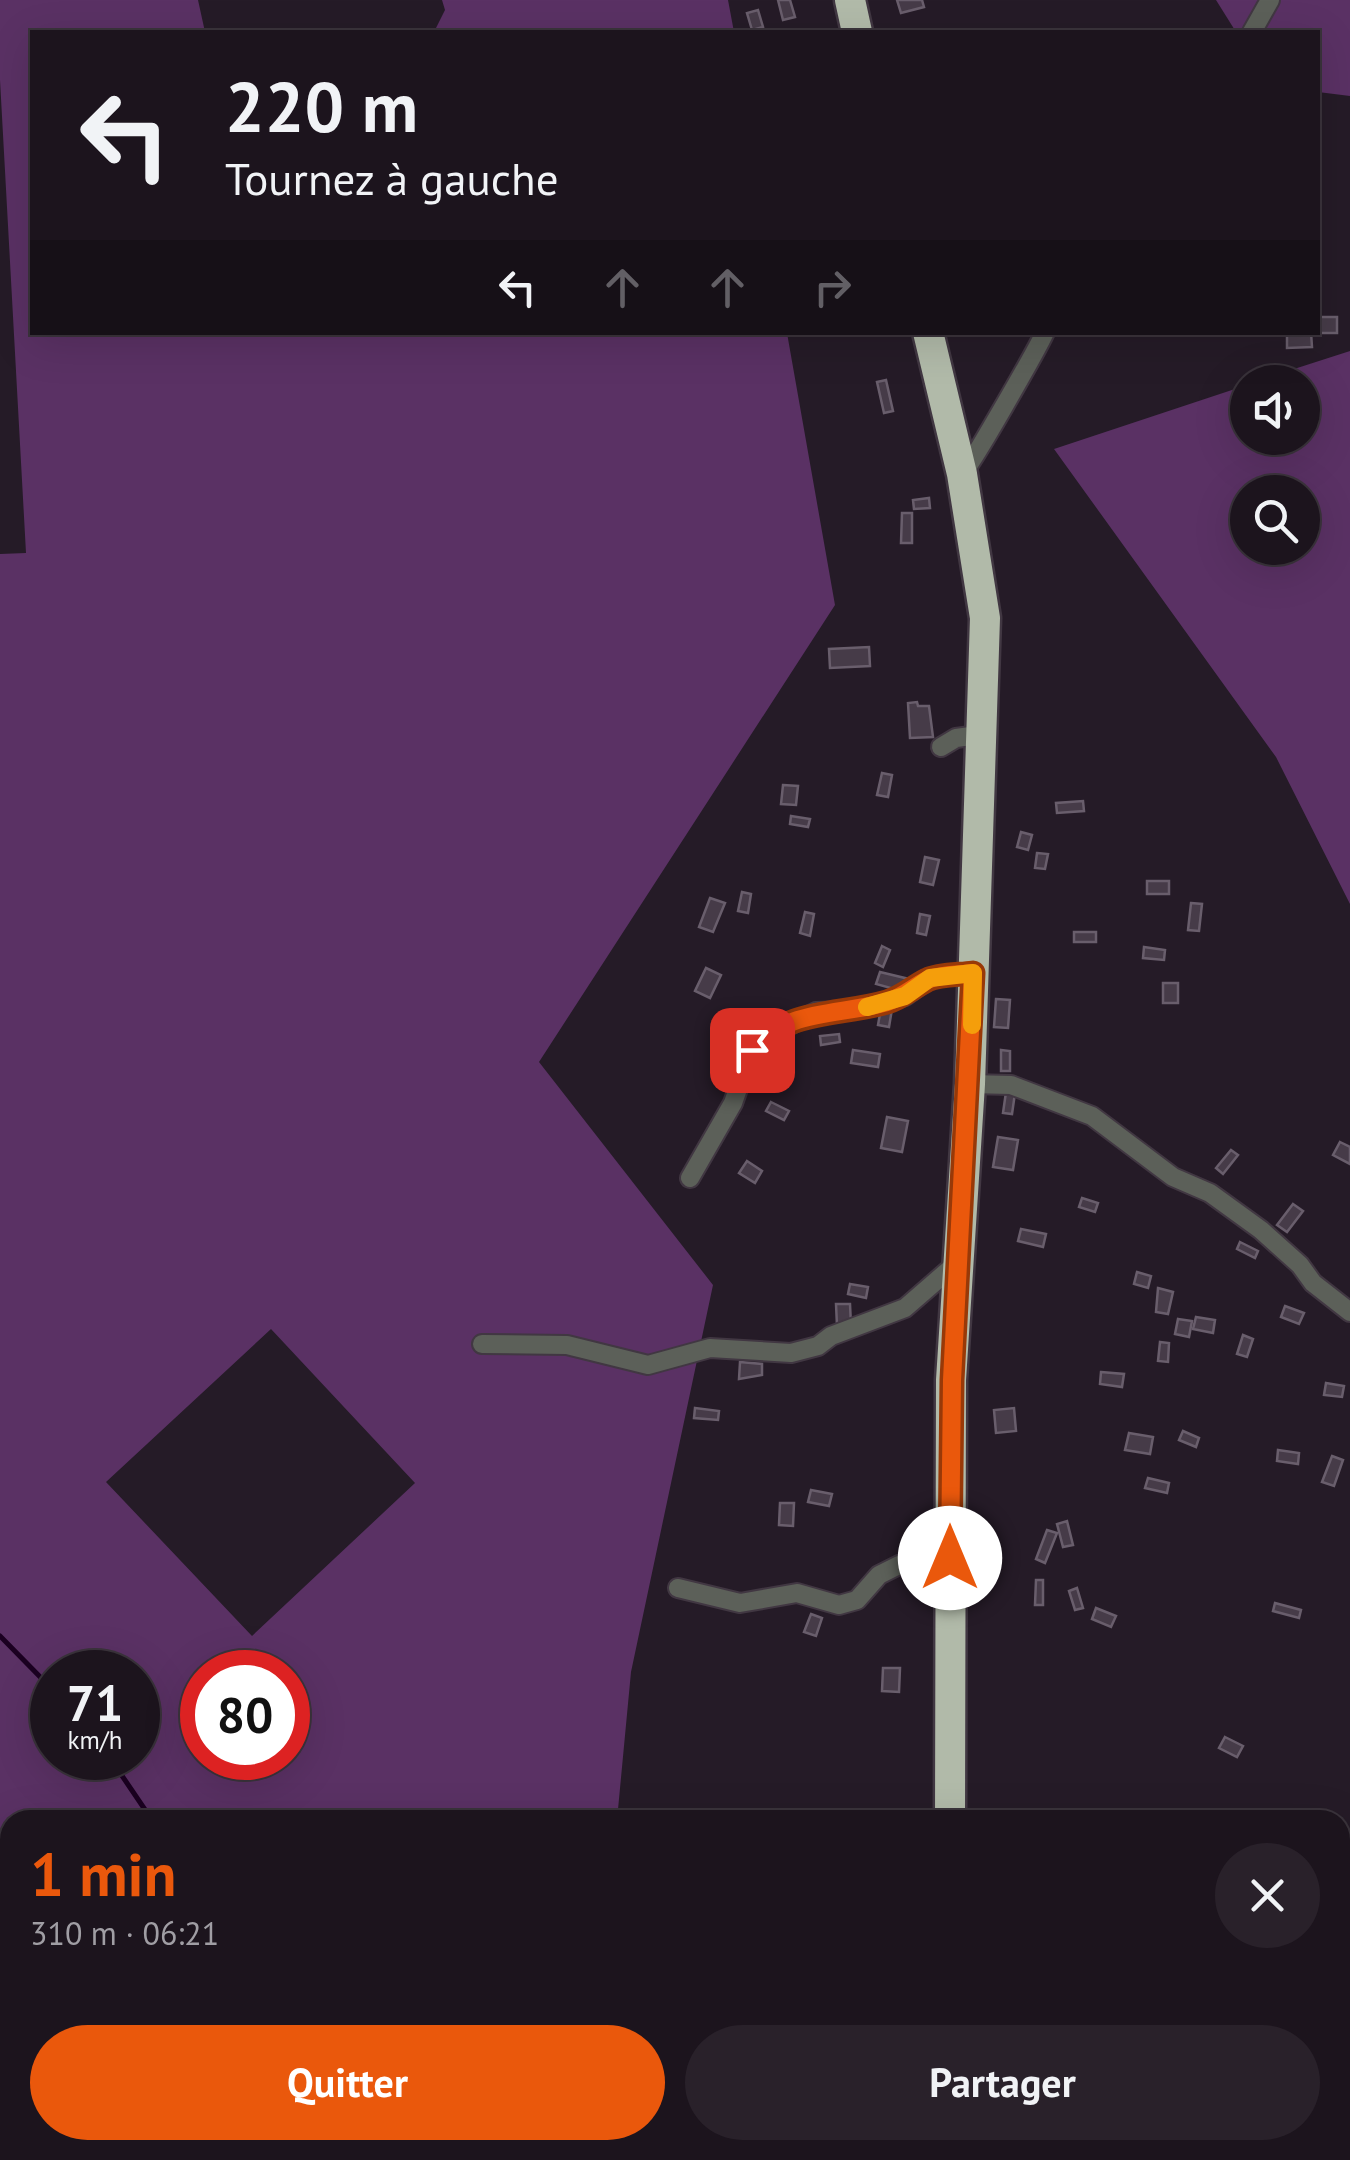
<!DOCTYPE html>
<html lang="fr">
<head>
<meta charset="utf-8">
<style>
  :root { --surface:#1c141d; --page:#29212a; --text:#f1f3f6; --muted:#a09ea4; --line:#3a333b; --accent:#ea580c }
  body { margin:0; font-family:"PT Sans",sans-serif; background:var(--page); color:var(--text); height:100vh; display:flex; flex-direction:column; font-size:38px; white-space:nowrap }
  * { box-sizing:border-box; margin:0 }
  p { font-size:32px; color:var(--muted) }
  .icon { flex:none; width:55px; height:55px; fill:none; stroke:currentColor; stroke-width:2; stroke-linecap:round; stroke-linejoin:round }
  .map { position:relative; flex:1; overflow:hidden }
  .side { position:absolute; left:0px; top:1810px; width:1350px; height:350px; display:flex; flex-direction:column; background:var(--surface); border-radius:30px 30px 0 0; box-shadow:0 10px 40px #0002,0 0 0 2px var(--line) }
  .side>* { flex:none }
  .guide { position:absolute; left:30px; top:30px; width:1290px; height:305px; border-radius:0px; box-shadow:0 10px 40px #0002,0 0 0 2px var(--line); background:#1c141d; color:var(--text); overflow:hidden }
  .controls { position:absolute; left:1230px; top:365px; display:grid; gap:20px }
  .controls a { display:grid; place-items:center; width:90px; height:90px; border-radius:50%; background:var(--surface); box-shadow:0 10px 40px #0002,0 0 0 2px var(--line); font-size:50px }
  .speed { position:absolute; left:30px; top:1650px; display:flex; gap:20px; font-size:50px; font-weight:700; text-align:center }
  .speed>* { display:grid; place-content:center; width:130px; height:130px; border-radius:50%; background:var(--surface); box-shadow:0 10px 40px #0002,0 0 0 2px var(--line); line-height:1 }
  .speed small { font-size:25px; font-weight:400 }
  .speed .limit { border:15px solid #d22; background:#fff; color:#111 }
  .pin { position:absolute; display:grid; place-items:center; width:85px; height:85px; color:#fff; margin:-42px; border-radius:20px; box-shadow:0 5px 15px #0006 }
  .me { position:absolute; width:110px; margin:-55px; rotate:0deg; stroke-linejoin:round; filter:drop-shadow(0 0 8px #0008) }
  .turn { display:flex; align-items:center; gap:35px; height:210px; padding:0 30px; font-size:45px }
  .turn .icon { width:130px; height:130px; stroke-width:2.5 }
  .turn b { display:block; font-size:70px; line-height:85px }
  .lanes { display:flex; align-items:center; height:95px; padding:0 30px; background:#0003; justify-content:center; gap:50px; direction:ltr }
  .lanes .off { opacity:.35 }
  .round { display:grid; place-items:center; flex:none; width:105px; height:105px; border-radius:52px; background:var(--page) }
  .headline { display:flex; align-items:center; justify-content:space-between; height:170px; padding:0 30px }
  h1 { font-size:60px; font-weight:800; line-height:75px; color:var(--accent) }
  .cta { display:flex; gap:20px; margin-top:auto; padding:20px 30px }
  .cta a { flex:1; height:115px; border-radius:60px; background:var(--accent); color:#fff; font-size:40px; font-weight:800; line-height:115px; text-align:center }
  .cta a+a { background:var(--page); color:var(--text) }
  .map>svg:first-child { display:block }
</style>
</head>
<body>
<div class="map">
<svg width="1350" height="2160" viewBox="0 0 1350 2160">
  <rect width="100%" height="100%" fill="#251b27"/>
  <g fill="#5a3164" fill-rule="evenodd">
    <path d="M 0,0 L 198,0 L 205,32 L 32,32 L 32,332 L 787,333 L 835,605 L 539,1062 L 713,1285 L 631,1672 L 617,1820 L 10,1820 L 10,2150 L 586,2150 L 585,2160 L 0,2160 L 0,554 L 26,553 L 0,80 ZM 271,1329 L 415,1483 L 252,1636 L 106,1482 ZM 52,1672 L 138,1672 L 138,1758 L 52,1758 ZM 202,1672 L 288,1672 L 288,1758 L 202,1758 Z"/>
    <polygon points="442,0 728,0 734,32 434,32 445,10"/>
    <polygon points="1216,0 1350,0 1350,96 1318,92 1318,32 1236,32"/>
    <path d="M 1350,351 L 1350,904 L 1276,757 L 1054,449 L 1247,385 L 1248,438 L 1302,438 L 1302,382 L 1254,382 ZM 1248,492 L 1302,492 L 1302,548 L 1248,548 Z"/>
  </g>
  <g fill="none" stroke-linecap="round" stroke-linejoin="round">
    <g stroke="#1b0021" stroke-width="5">
      <polyline points="0,1636 52,1689"/>
      <polyline points="110,1758 152,1820"/>
      <polyline points="1340,2107 1350,2111"/>
    </g>
  </g>
  <g fill="#463b48" stroke="#695e6c" stroke-width="2.5">
    <polygon points="778,0 790,0 795,17 783,20"/>
    <polygon points="897,0 922,0 924,7 901,13"/>
    <polygon points="758,10 763,27 752,30 747,13"/>
    <rect x="1320" y="317" width="17" height="16"/>
    <polygon points="1287,332 1311,332 1312,347 1287,348"/>
    <polygon points="886,380 893,411 884,413 877,382"/>
    <polygon points="929,498 930,508 914,509 913,500"/>
    <polygon points="902,513 912,513 912,543 901,543"/>
    <polygon points="869,647 870,666 830,668 829,649"/>
    <polygon points="917,702 918,706 929,706 933,737 910,738 908,703"/>
    <polygon points="882,773 892,775 888,797 877,795"/>
    <polygon points="783,785 798,786 796,805 781,804"/>
    <polygon points="1083,801 1084,811 1057,813 1056,803"/>
    <polygon points="791,816 810,819 808,827 790,824"/>
    <polygon points="1021,832 1032,835 1028,850 1017,847"/>
    <polygon points="1037,853 1048,854 1045,869 1035,868"/>
    <polygon points="925,857 939,860 933,885 920,882"/>
    <rect x="1147" y="881" width="22" height="13"/>
    <polygon points="742,892 751,894 748,913 738,911"/>
    <polygon points="710,898 725,903 713,932 699,927"/>
    <polygon points="1191,903 1202,904 1199,931 1188,930"/>
    <polygon points="805,912 814,914 810,936 800,933"/>
    <polygon points="920,914 930,916 926,935 917,933"/>
    <rect x="1074" y="932" width="22" height="10"/>
    <polygon points="882,946 890,950 883,967 875,963"/>
    <polygon points="1144,947 1165,950 1164,960 1143,958"/>
    <polygon points="706,968 721,975 710,998 695,991"/>
    <polygon points="880,972 909,979 905,992 876,984"/>
    <rect x="1163" y="983" width="15" height="20"/>
    <polygon points="996,999 1010,1000 1008,1028 994,1027"/>
    <polygon points="881,1008 892,1009 889,1027 878,1025"/>
    <polygon points="839,1034 840,1042 821,1045 820,1036"/>
    <polygon points="853,1050 880,1054 878,1067 851,1063"/>
    <polygon points="1001,1050 1010,1051 1010,1071 1001,1071"/>
    <polygon points="1006,1092 1015,1093 1012,1114 1003,1113"/>
    <polygon points="771,1102 789,1111 784,1120 766,1111"/>
    <polygon points="887,1117 908,1121 902,1152 881,1148"/>
    <polygon points="998,1137 1018,1140 1013,1170 993,1167"/>
    <polygon points="1340,1142 1350,1147 1350,1164 1333,1155"/>
    <polygon points="1231,1150 1238,1155 1223,1174 1216,1168"/>
    <polygon points="747,1161 762,1171 755,1183 739,1173"/>
    <polygon points="1082,1198 1098,1203 1095,1212 1079,1207"/>
    <polygon points="1293,1204 1303,1211 1287,1232 1277,1225"/>
    <polygon points="1021,1229 1046,1234 1043,1247 1018,1241"/>
    <polygon points="1240,1242 1258,1251 1255,1258 1237,1249"/>
    <polygon points="1137,1272 1151,1276 1148,1288 1134,1284"/>
    <polygon points="850,1284 868,1287 866,1298 848,1294"/>
    <polygon points="1158,1288 1173,1292 1168,1314 1156,1312"/>
    <polygon points="836,1304 850,1304 851,1325 837,1326"/>
    <polygon points="1285,1306 1304,1313 1299,1324 1281,1317"/>
    <polygon points="1196,1317 1215,1320 1213,1333 1193,1329"/>
    <polygon points="1178,1319 1192,1321 1189,1337 1175,1334"/>
    <polygon points="1243,1335 1253,1339 1247,1357 1237,1354"/>
    <polygon points="1160,1342 1169,1343 1168,1362 1158,1361"/>
    <polygon points="740,1362 762,1364 762,1375 739,1379"/>
    <polygon points="1101,1372 1124,1374 1122,1387 1100,1384"/>
    <polygon points="1326,1383 1344,1386 1342,1397 1324,1395"/>
    <polygon points="695,1408 719,1411 718,1420 694,1418"/>
    <polygon points="1014,1408 1016,1431 996,1433 994,1410"/>
    <polygon points="1183,1431 1199,1438 1196,1447 1179,1440"/>
    <polygon points="1129,1433 1153,1437 1150,1454 1125,1450"/>
    <polygon points="1278,1450 1299,1453 1298,1464 1277,1461"/>
    <polygon points="1332,1456 1343,1460 1334,1486 1322,1482"/>
    <polygon points="1148,1478 1169,1483 1167,1493 1145,1488"/>
    <polygon points="811,1490 832,1494 829,1506 808,1502"/>
    <polygon points="780,1503 794,1503 793,1526 779,1525"/>
    <polygon points="1067,1521 1073,1545 1063,1547 1057,1524"/>
    <polygon points="1047,1530 1057,1533 1045,1563 1036,1559"/>
    <polygon points="1036,1580 1043,1580 1043,1605 1035,1605"/>
    <polygon points="1077,1588 1083,1608 1075,1610 1069,1591"/>
    <polygon points="1275,1603 1301,1610 1299,1618 1273,1611"/>
    <polygon points="1096,1608 1116,1616 1111,1627 1092,1619"/>
    <polygon points="811,1614 822,1618 816,1636 804,1632"/>
    <polygon points="883,1668 900,1668 899,1692 882,1691"/>
    <polygon points="1225,1737 1243,1746 1237,1757 1219,1748"/>
  </g>
  <g fill="none" stroke-linecap="round" stroke-linejoin="round">
    <g stroke="#413742" stroke-width="22">
      <g id="street">
        <polyline points="1252,32 1270,0"/>
        <path d="M 962,474 C 969,469 1038,348 1045,332"/>
        <polyline points="941,747 956,738 978,735"/>
        <polyline points="970,1084 1011,1085 1092,1116 1173,1177 1210,1193 1261,1230 1300,1265 1313,1283 1350,1312"/>
        <polyline points="690,1178 733,1103 752,1049 760,1040 816,1012 847,1011 884,1003 905,996 930,978 973,973"/>
        <polyline points="482,1344 567,1345 648,1365 710,1348 791,1353 818,1346 831,1336 905,1308 958,1262"/>
        <polyline points="678,1588 740,1603 797,1593 839,1605 857,1600 879,1575 899,1565 921,1558 951,1558"/>
        <polyline points="1340,1973 1350,1975"/>
      </g>
    </g>
    <g stroke="#413742" stroke-width="35">
      <g id="highway">
        <polyline points="850,0 857,32"/>
        <polyline points="928,332 962,474 985,618 970,1084 951,1380 950,1820"/>
        <polyline points="930,2160 933,2150"/>
      </g>
    </g>
    <use href="#street" stroke="#5c6059" stroke-width="18"/>
    <use href="#highway" stroke="#b1baa9" stroke-width="30"/>
  </g>
  <g fill="none" stroke-linecap="round" stroke-linejoin="round">
    <g stroke="#983908" stroke-width="25">
      <path id="route" d="M 752,1050 C 787,1008 839,1016 887,1002 C 903,997 913,987 927,980 C 940,974 959,975 973,973 L 952,1380 L 950,1558"/>
    </g>
    <use href="#route" stroke="#ea580c" stroke-width="18"/>
    <polyline stroke="#f59e0b" stroke-width="18" points="867,1007 905,996 930,978 973,973 972,1025"/>
  </g>
</svg>
<div class="controls">
<a><svg class="icon" aria-label="sound" viewBox="0 0 24 24"><path d="M4 9h4l5-4v14l-5-4H4zM17 9q2 3 0 6"/></svg></a>
<a><svg class="icon" aria-label="search" viewBox="0 0 24 24"><circle cx="10" cy="10" r="6"/><path d="M15 15l6 6"/></svg></a>
</div>
<div class="speed"><div>71<small>km/h</small></div><div class="limit">80</div></div>
<div class="pin" style="left:752px;top:1050px;background:#d93025"><svg class="icon" aria-label="arrive" viewBox="0 0 24 24"><path d="M6 21V4h12l-3 4 3 4H6"/></svg></div>
<svg class="me" style="left:950px;top:1558px" viewBox="-20 -20 40 40"><circle r="19" fill="#fff"/><path d="M0-13L10 11 0 6-10 11z" fill="#ea580c"/></svg>
<div class="guide">
<div class="turn"><svg class="icon" aria-label="left" viewBox="0 0 24 24"><path d="M17 20v-9H6M10 6l-5 5 5 5"/></svg><div><b>220 m</b>Tournez à gauche</div></div>
<div class="lanes"><svg class="icon" aria-label="left" viewBox="0 0 24 24"><path d="M17 20v-9H6M10 6l-5 5 5 5"/></svg><svg class="icon off" aria-label="ahead" viewBox="0 0 24 24"><path d="M12 20V5M6 11l6-6 6 6"/></svg><svg class="icon off" aria-label="ahead" viewBox="0 0 24 24"><path d="M12 20V5M6 11l6-6 6 6"/></svg><svg class="icon off" aria-label="right" viewBox="0 0 24 24"><path d="M7 20v-9h11M14 6l5 5-5 5"/></svg></div>
</div>
<section class="side">
<div class="headline"><div><h1>1 min</h1><p>310 m · 06:21</p></div><a class="round"><svg class="icon" aria-label="close" viewBox="0 0 24 24"><path d="M6 6l12 12M18 6L6 18"/></svg></a></div>
<div class="cta"><a>Quitter</a><a>Partager</a></div>
</section>
</div>
</body>
</html>
